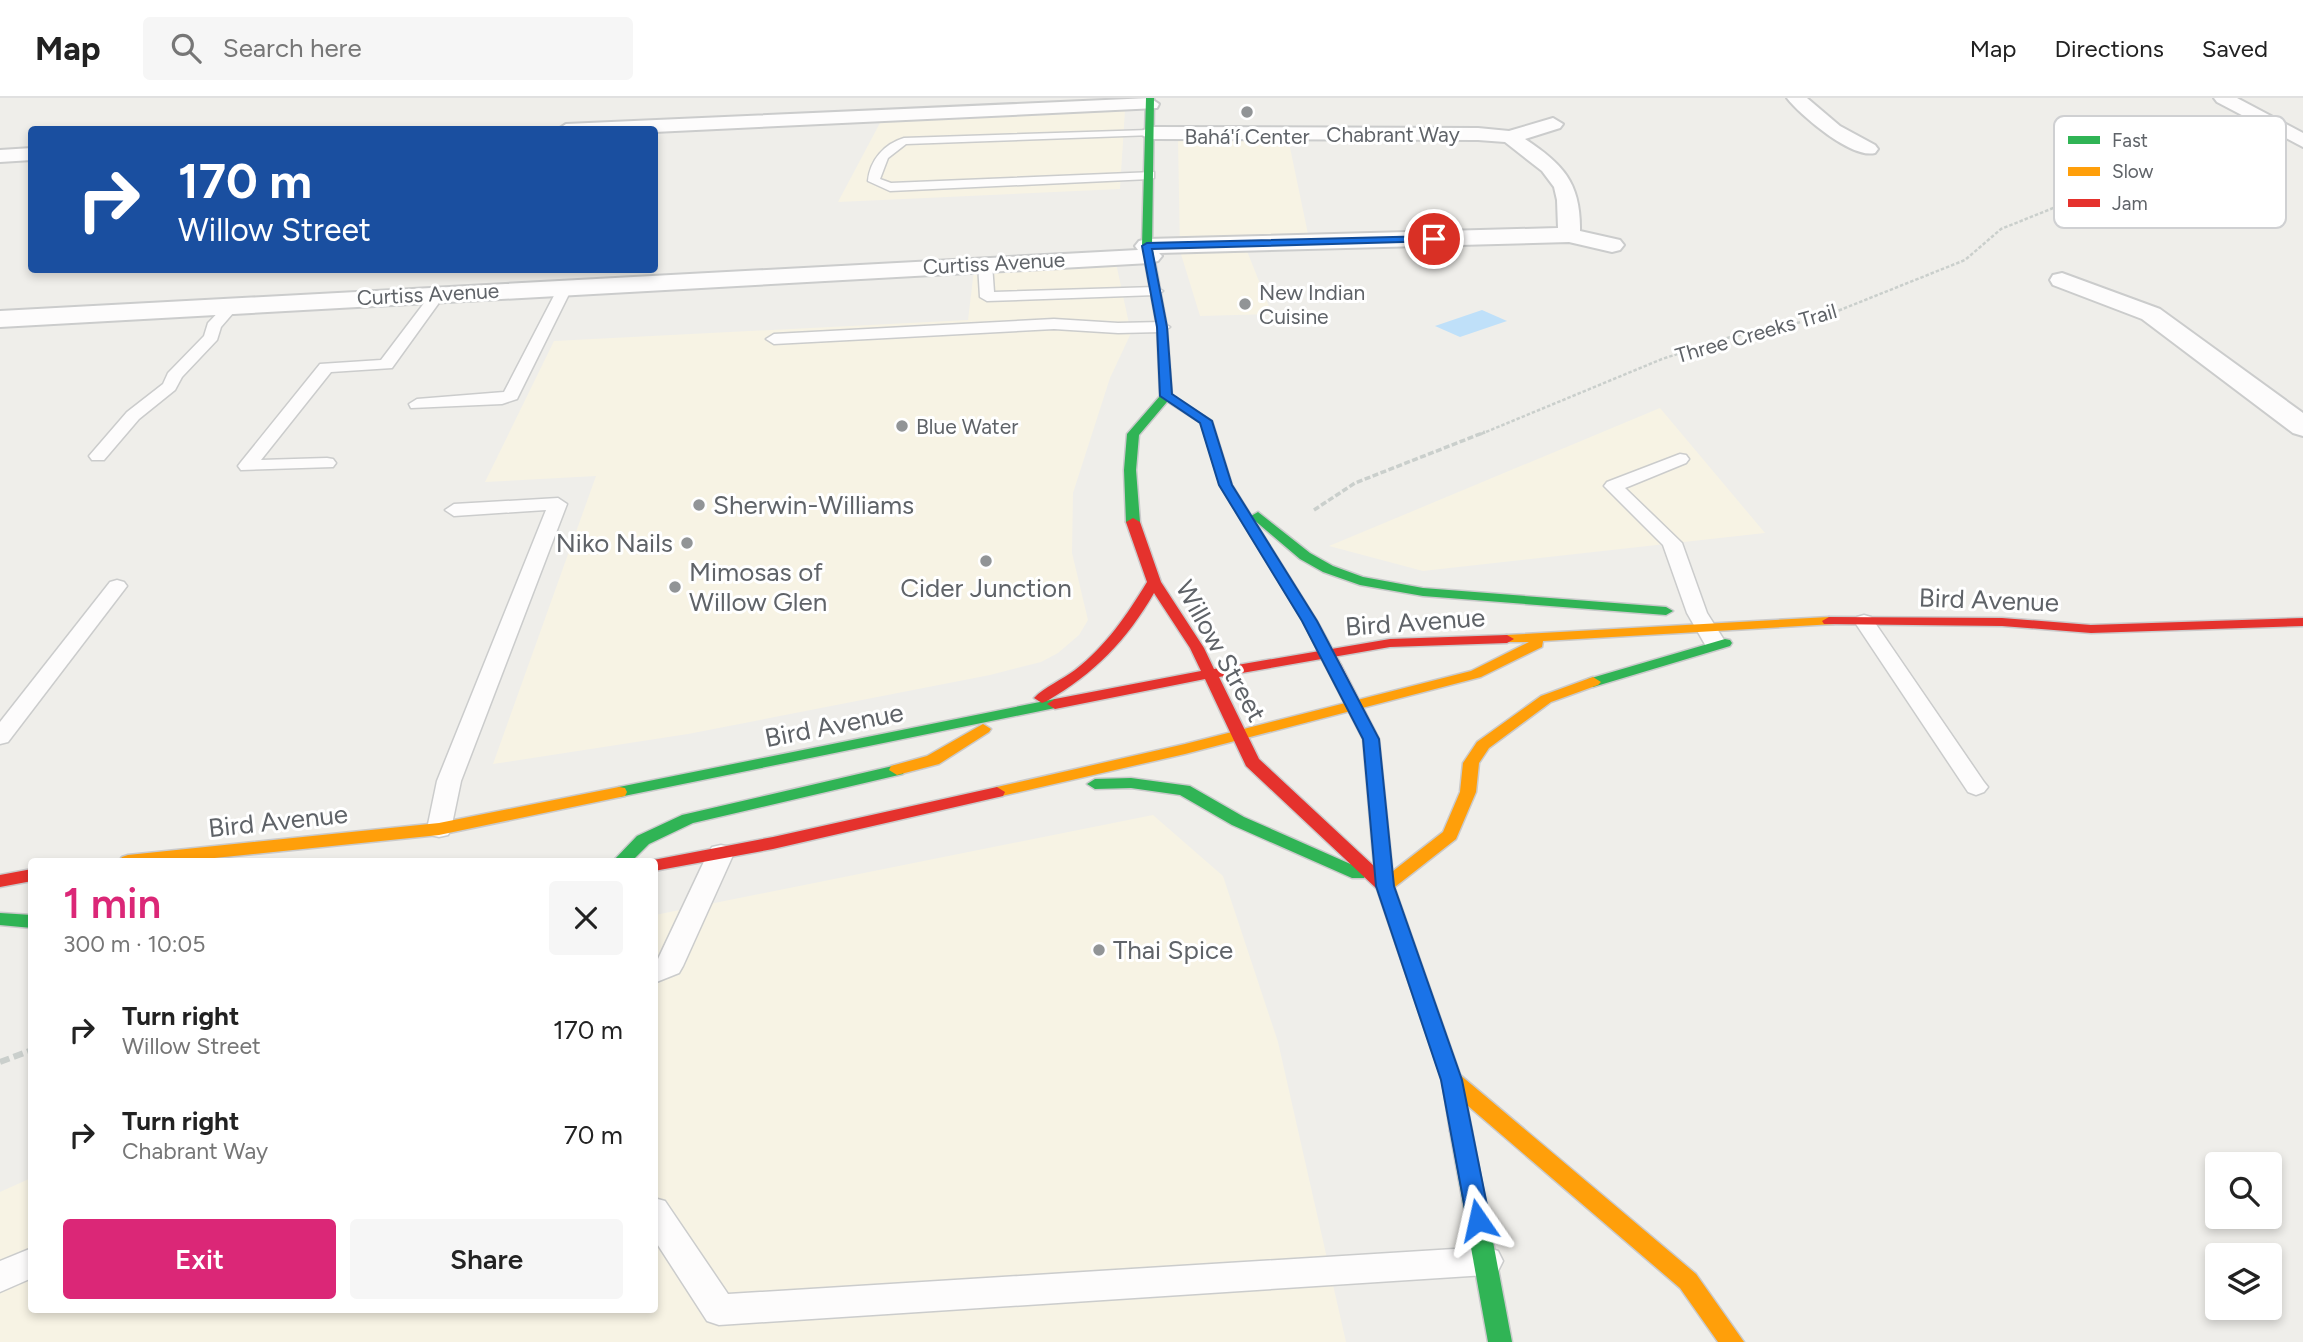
<!DOCTYPE html>
<html lang="en">
<head>
<meta charset="utf-8">
<style>
  :root { --surface:#fff; --page:#f6f6f6; --text:#222; --muted:#767676; --line:#e0e0e0; --accent:#db2777 }
  body { margin:0; font-family:Figtree,sans-serif; background:var(--page); color:var(--text); height:100vh; display:flex; flex-direction:column; font-size:26px; white-space:nowrap }
  * { box-sizing:border-box; margin:0 }
  p { font-size:23px; color:var(--muted) }
  .icon { flex:none; width:38px; height:38px; fill:none; stroke:currentColor; stroke-width:2; stroke-linecap:round; stroke-linejoin:round }
  .map { position:relative; flex:1; overflow:hidden }
  .side { position:absolute; left:28px; top:760px; width:630px; height:455px; display:flex; flex-direction:column; background:var(--surface); border-radius:7px; box-shadow:0 4px 10px #0003 }
  .side>* { flex:none }
  .guide { position:absolute; left:28px; top:28px; width:630px; height:147px; border-radius:7px; box-shadow:0 4px 10px #0003; background:#1a4fa0; color:#fff; overflow:hidden }
  .controls { position:absolute; left:2205px; top:1054px; display:grid; gap:14px }
  .controls a { display:grid; place-items:center; width:77px; height:77px; border-radius:7px; background:var(--surface); box-shadow:0 4px 10px #0003; font-size:35px }
  .pin { position:absolute; display:grid; place-items:center; width:60px; height:60px; color:#fff; margin:-30px; border:4px solid #fff; border-radius:50%; box-shadow:0 2px 7px #0007 }
  .me { position:absolute; width:77px; margin:-38px; rotate:349deg; stroke-linejoin:round; filter:drop-shadow(0 0 5px #0008) }
  .turn { display:flex; align-items:center; gap:24px; height:147px; padding:0 35px; font-size:32px }
  .turn .icon { width:91px; height:91px; stroke-width:2.5 }
  .turn b { display:block; font-size:49px; line-height:60px }
  .round { display:grid; place-items:center; flex:none; width:74px; height:74px; border-radius:7px; background:var(--page) }
  .summary { display:flex; align-items:center; justify-content:space-between; height:119px; padding:0 35px }
  h1 { font-size:42px; font-weight:600; line-height:52px; color:var(--accent) }
  .cta { display:flex; gap:14px; margin-top:auto; padding:14px 35px }
  .cta a { flex:1; height:80px; border-radius:7px; background:var(--accent); color:#fff; font-size:28px; font-weight:600; line-height:80px; text-align:center }
  .cta a+a { background:var(--page); color:var(--text) }
  ul { padding:0; list-style:none }
  li { display:flex; align-items:center; gap:21px; height:105px; padding:0 35px }
  li div { flex:1 }
  li b { display:block; font-size:26px }
  li em { font-style:normal }
  header { display:flex; align-items:center; gap:42px; box-sizing:border-box; height:98px; padding:0 35px; background:var(--surface); border-bottom:2px solid var(--line) }
  header strong { font-size:33px }
  nav { display:flex; gap:38px; margin-inline-start:auto; font-size:24px }
  .search { width:490px; height:63px; background:var(--page); display:flex; align-items:center; gap:18px; box-sizing:border-box; padding:0 24px; border-radius:7px; color:var(--muted); font-size:26px }
  .map>svg:first-child { display:block }
</style>
</head>
<body>
<header>
<strong>Map</strong>
<div class="search"><svg class="icon" aria-label="search" viewBox="0 0 24 24"><circle cx="10" cy="10" r="6"/><path d="M15 15l6 6"/></svg>Search here</div>
<nav><a>Map</a><a>Directions</a><a>Saved</a></nav>
</header>
<div class="map">
<svg width="2303" height="1244" viewBox="0 0 2303 1244">
  <rect width="100%" height="100%" fill="#efeeea"/>
  <g fill="#f7f3e4">
    <polygon points="1125,12 1120,91 838,104 881,23"/>
    <polygon points="1178,40 1288,40 1308,136 1241,138 1272,216 1200,218 1180,153"/>
    <polygon points="1116,165 1131,235 1110,280 1073,395 1072,455 1088,522 1079,537 1058,555 1041,564 990,577 688,636 493,666 596,378 485,384 554,243 968,222 974,172"/>
    <polygon points="1660,310 1765,435 1423,473 1329,448"/>
    <polygon points="1153,717 1223,778 1278,944 1346,1244 0,1244 0,1094 31,1080 32,1211 654,1211 655,817"/>
  </g>
  <polygon fill="#bfe0f9" points="1482,212 1507,223 1460,239 1435,228"/>
  <g fill="none" stroke-linecap="round" stroke-linejoin="round">
    <g stroke="#cbcccc" stroke-width="3">
      <g id="lane">
        <path d="M 1149,32 L 1153,33 L 1153,37 L 906,46 L 888,60 L 880,81 L 891,85 L 1154,74 L 1154,80 L 1150,81 L 890,93 L 868,83 C 870,62 884,46 904,40 Z"/>
        <polygon points="985,162 992,166 994,194 1156,189 1163,193 1156,197 987,203 980,199 978,166"/>
        <polygon points="566,184 573,188 517,301 502,306 411,310 409,306 417,301 504,294 559,188"/>
        <polygon points="439,191 446,195 392,270 331,274 261,362 327,360 333,361 336,365 333,369 241,372 238,368 241,364 320,266 381,262 434,192"/>
        <polygon points="233,203 240,207 221,229 217,242 182,279 175,292 139,321 104,362 92,362 89,358 127,314 163,286 168,275 204,238 208,225 228,204"/>
        <polygon points="1054,221 1118,225 1162,224 1170,229 1162,234 1118,235 1054,231 774,246 766,241 774,236"/>
        <polygon points="1680,356 1686,357 1689,361 1686,365 1625,390 1682,445 1707,515 1726,545 1723,550 1707,550 1687,515 1663,447 1604,388 1607,384"/>
        <polygon points="558,400 567,406 461,683 451,731 448,737 439,739 430,737 427,731 437,683 546,412 454,418 445,412 454,406"/>
        <polygon points="117,482 124,484 127,488 124,492 8,644 0,646 0,624 110,484"/>
        <polygon points="1864,517 1871,519 1984,684 1988,689 1984,694 1976,697 1968,694 1854,523 1857,519"/>
        <polygon points="721,747 730,749 734,755 683,868 679,875 654,885 654,863 658,861 708,755 712,749"/>
        <polygon points="654,1100 665,1103 728,1196 1486,1149 1498,1153 1503,1163 1498,1173 1486,1177 719,1227 707,1223 654,1141"/>
        <polygon points="32,1150 32,1180 0,1194 0,1163"/>
      </g>
    </g>
    <g stroke="#cbcccc" stroke-width="4">
      <g id="street">
        <polygon points="1150,0 1159,6 1157,10 654,34 654,32 557,32 566,26"/>
        <path d="M 1787,0 L 1807,0 L 1840,28 L 1875,47 L 1878,51 L 1875,55 C 1852,61 1801,18 1787,0 Z"/>
        <polygon points="2214,0 2237,0 2303,35 2303,49 2217,4"/>
        <path d="M 1553,20 L 1563,26 L 1560,30 L 1525,41 C 1563,66 1581,85 1580,133 L 1620,142 L 1624,147 L 1620,152 L 1612,154 L 1569,144 L 1159,155 L 1162,158 L 1158,163 L 1150,165 L 0,229 L 0,213 L 1138,152 L 1135,148 L 1139,143 L 1147,141 L 1558,130 L 1557,102 L 1554,89 L 1542,73 L 1505,44 L 1478,42 L 1149,41 L 1139,35 L 1149,29 L 1478,30 L 1509,33 Z"/>
        <polygon points="32,50 32,62 0,64 0,52"/>
        <polygon points="2062,175 2160,211 2303,315 2303,338 2293,335 2142,221 2053,187 2050,182 2053,177"/>
      </g>
    </g>
    <g stroke="#cacacb" stroke-width="3">
      <g id="fast">
        <polygon points="1146,0 1154,0 1152,148 1167,229 1172,298 1139,337 1136,372 1140,424 1133,428 1126,424 1124,372 1127,336 1160,298 1157,229 1142,148"/>
        <polygon points="1258,414 1310,455 1333,468 1363,479 1423,490 1666,509 1673,513 1666,517 1423,498 1360,487 1323,474 1300,461 1253,421 1251,418"/>
        <polygon points="1725,541 1730,542 1732,545 1730,548 1593,589 1585,584 1588,581"/>
        <polygon points="1055,601 1063,606 1060,609 619,699 611,694 619,689"/>
        <polygon points="897,667 903,668 905,672 903,676 693,725 649,746 632,763 613,763 637,738 682,717"/>
        <polygon points="1131,680 1190,688 1244,719 1364,772 1367,776 1364,780 1352,780 1232,727 1180,697 1131,690 1095,691 1087,686 1095,681"/>
        <polygon points="0,815 32,817 32,830 0,827"/>
        <polygon points="1461,1024 1468,1027 1472,1033 1512,1244 1488,1244 1450,1033 1454,1027"/>
      </g>
    </g>
    <g stroke="#cacacb" stroke-width="3">
      <g id="slow">
        <polygon points="1166,295 1212,323 1232,387 1317,523 1341,567 1338,570 1333,572 1325,567 1303,523 1220,387 1201,325 1162,300 1160,298"/>
        <polygon points="1829,519 1836,523 1834,526 1543,543 1542,549 1481,579 1185,656 997,699 989,694 997,689 1185,646 1471,573 1529,544 1502,544 1500,541 1502,538 1507,537"/>
        <polygon points="1593,579 1601,584 1598,587 1551,604 1489,650 1479,665 1476,694 1456,741 1391,792 1379,792 1376,788 1379,784 1443,734 1460,694 1463,665 1477,644 1541,598"/>
        <polygon points="983,626 991,631 989,634 939,666 897,677 889,672 891,668 927,658"/>
        <polygon points="619,689 625,690 627,694 625,698 439,737 185,763 119,763 122,759 128,757 439,725"/>
        <polygon points="1452,974 1459,976 1696,1176 1744,1244 1718,1244 1680,1190 1445,988 1442,982 1445,976"/>
      </g>
    </g>
    <g stroke="#cacacb" stroke-width="3">
      <g id="jam">
        <path d="M 1133,420 L 1140,424 L 1161,484 L 1204,550 L 1214,571 L 1390,541 L 1507,537 L 1514,541 L 1507,545 L 1390,549 L 1219,579 L 1259,661 L 1374,768 L 1363,641 L 1325,567 L 1333,562 L 1341,567 L 1379,641 L 1394,788 L 1462,982 L 1472,1033 L 1468,1039 L 1461,1042 L 1454,1039 L 1450,1033 L 1442,982 L 1377,791 L 1246,668 L 1205,581 L 1055,611 L 1047,606 L 1055,601 L 1201,573 L 1190,550 L 1154,495 C 1127,542 1094,576 1047,603 L 1042,605 L 1034,600 C 1044,589 1062,582 1075,572 C 1106,548 1127,517 1147,484 L 1126,424 Z"/>
        <polygon points="1829,519 2002,520 2091,527 2303,520 2303,528 2091,535 2002,528 1824,526 1822,523"/>
        <polygon points="997,689 1005,694 1003,698 773,751 654,773 654,763 648,763 773,739"/>
        <polygon points="32,771 32,783 0,789 0,777"/>
      </g>
    </g>
    <polyline stroke="#cacfcc" stroke-width="2.5" stroke-dasharray="3.5 2" stroke-linecap="butt" points="1481,336 1662,261 1727,240 1820,220 1965,162 2001,131 2225,41"/>
    <polyline stroke="#cacfcc" stroke-width="3.5" stroke-dasharray="6 2.5" stroke-linecap="butt" points="1314,412 1355,385 1485,334"/>
    <polyline stroke="#cacfcc" stroke-width="6" stroke-dasharray="10 4.5" stroke-linecap="butt" points="0,964 32,952"/>
    <use href="#lane" fill="#fdfcfc" fill-rule="evenodd"/>
    <use href="#street" fill="#fdfcfc" fill-rule="evenodd"/>
    <use href="#fast" fill="#30b455" fill-rule="evenodd"/>
    <use href="#slow" fill="#ff9f0a" fill-rule="evenodd"/>
    <use href="#jam" fill="#e5322d" fill-rule="evenodd"/>
  </g>
  <polygon fill="#1a73e8" stroke="#114b97" stroke-width="2" points="1434,138 1439,141 1438,143 1152,151 1167,229 1172,296 1212,323 1232,387 1317,523 1379,641 1394,788 1462,982 1490,1122 1486,1129 1478,1132 1470,1129 1467,1122 1441,982 1376,788 1363,641 1302,523 1219,387 1200,325 1160,298 1157,229 1142,148 1147,145"/>
  <g fill="#919496" stroke="#fff" stroke-width="2.5">
    <circle cx="1247" cy="14" r="7"/>
    <circle cx="1245" cy="206" r="7"/>
    <circle cx="902" cy="328" r="7"/>
    <circle cx="699" cy="407" r="7"/>
    <circle cx="687" cy="445" r="7"/>
    <circle cx="986" cy="463" r="7"/>
    <circle cx="675" cy="489" r="7"/>
    <circle cx="1099" cy="852" r="7"/>
  </g>
  <g text-anchor="middle" dominant-baseline="central" stroke-width="6" stroke-linejoin="round" paint-order="stroke">
    <g font-size="21" fill="#5f6368" stroke="#fff">
      <text x="1393" y="36">Chabrant Way</text>
      <text transform="translate(994 165) rotate(-3)">Curtiss Avenue</text>
      <text transform="translate(428 196) rotate(-3)">Curtiss Avenue</text>
      <text transform="translate(1756 235) rotate(-16)">Three Creeks Trail</text>
    </g>
    <g font-size="21" fill="#5f6368" stroke="#fff" text-anchor="start">
      <text x="1247" y="38" text-anchor="middle">Bahá'í Center</text>
      <text x="1259" y="194">New Indian<tspan x="1259" dy="24">Cuisine</tspan></text>
      <text x="916" y="328">Blue Water</text>
    </g>
    <g font-size="26" fill="#5f6368" stroke="#fff" text-anchor="start">
      <text x="713" y="407">Sherwin-Williams</text>
      <text x="673" y="445" text-anchor="end">Niko Nails</text>
      <text x="689" y="474">Mimosas of<tspan x="689" dy="30">Willow Glen</tspan></text>
      <text x="986" y="490" text-anchor="middle">Cider Junction</text>
      <text x="1113" y="852">Thai Spice</text>
    </g>
    <g font-size="26" fill="#5f6368" stroke="#fff">
      <text transform="translate(1989 502) rotate(2)">Bird Avenue</text>
      <text transform="translate(1415 524) rotate(-4)">Bird Avenue</text>
      <text transform="translate(1221 553) rotate(61)">Willow Street</text>
      <text transform="translate(834 627) rotate(-11)">Bird Avenue</text>
      <text transform="translate(278 723) rotate(-6)">Bird Avenue</text>
    </g>
  </g>
  <rect x="2054" y="18" width="232" height="112" rx="10" fill="#fff" stroke="#cfd0d2" stroke-width="2"/>
  <rect x="2068" y="38" width="32" height="8" fill="#30b455"/>
  <rect x="2068" y="69" width="32" height="9" fill="#ff9f0a"/>
  <rect x="2068" y="101" width="32" height="8" fill="#e5322d"/>
  <g font-size="19" fill="#5f6368">
    <text x="2112" y="49">Fast</text>
    <text x="2112" y="80">Slow</text>
    <text x="2112" y="112">Jam</text>
  </g>
</svg>
<div class="controls">
<a><svg class="icon" aria-label="search" viewBox="0 0 24 24"><circle cx="10" cy="10" r="6"/><path d="M15 15l6 6"/></svg></a>
<a><svg class="icon" aria-label="layers" viewBox="0 0 24 24"><path d="M12 4l9 5-9 5-9-5zM3 14l9 5 9-5"/></svg></a>
</div>
<div class="pin" style="left:1434px;top:141px;background:#d93025"><svg class="icon" aria-label="arrive" viewBox="0 0 24 24"><path d="M6 21V4h12l-3 4 3 4H6"/></svg></div>
<svg class="me" style="left:1478px;top:1122px" viewBox="-20 -20 40 40"><path d="M0-17L14 15 0 8-14 15z" fill="#1a73e8" stroke="#fff" stroke-width="4"/></svg>
<div class="guide">
<div class="turn"><svg class="icon" aria-label="right" viewBox="0 0 24 24"><path d="M7 20v-9h11M14 6l5 5-5 5"/></svg><div><b>170 m</b>Willow Street</div></div>
</div>
<section class="side">
<div class="summary"><div><h1>1 min</h1><p>300 m · 10:05</p></div><a class="round"><svg class="icon" aria-label="close" viewBox="0 0 24 24"><path d="M6 6l12 12M18 6L6 18"/></svg></a></div>
<ul>
<li><svg class="icon" aria-label="right" viewBox="0 0 24 24"><path d="M7 20v-9h11M14 6l5 5-5 5"/></svg><div><b>Turn right</b><p>Willow Street</p></div><em>170 m</em></li>
<li><svg class="icon" aria-label="right" viewBox="0 0 24 24"><path d="M7 20v-9h11M14 6l5 5-5 5"/></svg><div><b>Turn right</b><p>Chabrant Way</p></div><em>70 m</em></li>
</ul>
<div class="cta"><a>Exit</a><a>Share</a></div>
</section>
</div>
</body>
</html>
